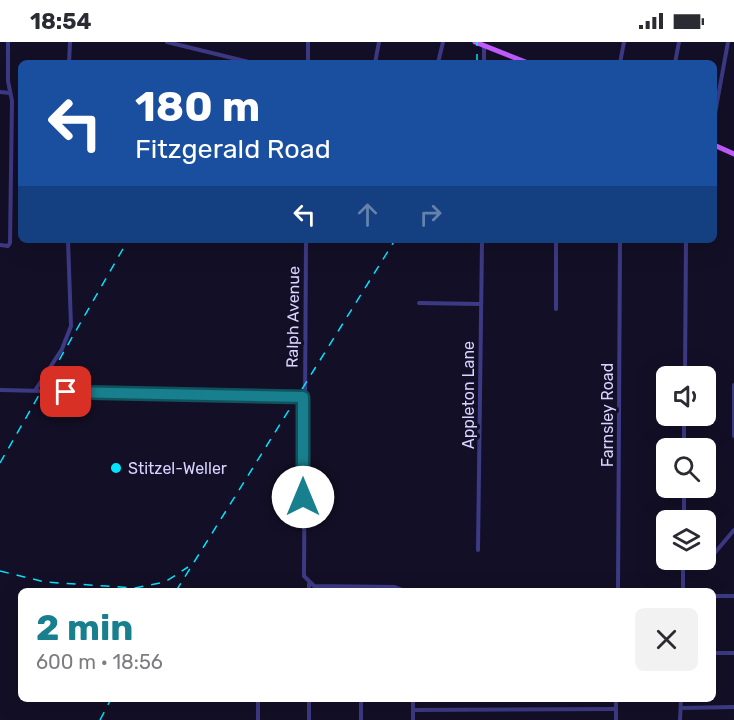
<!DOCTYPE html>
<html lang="en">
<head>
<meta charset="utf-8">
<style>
  :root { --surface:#fff; --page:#f2f2f3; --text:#2b2b33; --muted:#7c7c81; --accent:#187f8f }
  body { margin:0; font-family:Rubik,sans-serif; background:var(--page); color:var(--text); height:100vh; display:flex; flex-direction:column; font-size:22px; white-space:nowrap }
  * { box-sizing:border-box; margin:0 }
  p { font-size:20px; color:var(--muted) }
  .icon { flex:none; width:33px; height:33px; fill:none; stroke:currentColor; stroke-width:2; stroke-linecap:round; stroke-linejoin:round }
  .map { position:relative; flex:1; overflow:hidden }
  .details { position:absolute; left:18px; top:546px; width:698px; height:114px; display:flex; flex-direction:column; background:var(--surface); border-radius:9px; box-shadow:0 6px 24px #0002 }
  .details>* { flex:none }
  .guide { position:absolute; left:18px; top:18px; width:699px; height:183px; border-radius:9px; box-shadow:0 6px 24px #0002; background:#1a4fa0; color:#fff; overflow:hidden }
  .fabs { position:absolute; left:656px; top:324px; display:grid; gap:12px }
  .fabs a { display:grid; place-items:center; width:60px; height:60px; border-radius:9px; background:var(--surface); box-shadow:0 6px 24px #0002; font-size:30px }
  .pin { position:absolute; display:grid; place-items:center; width:51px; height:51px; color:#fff; margin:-26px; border-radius:12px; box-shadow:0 3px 9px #0006 }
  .me { position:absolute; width:66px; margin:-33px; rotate:0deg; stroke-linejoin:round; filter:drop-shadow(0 0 4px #0008) }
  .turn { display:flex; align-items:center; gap:21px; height:126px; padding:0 18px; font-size:27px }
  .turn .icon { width:78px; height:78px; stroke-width:2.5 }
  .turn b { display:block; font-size:42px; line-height:51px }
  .lanes { display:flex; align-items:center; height:57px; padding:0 18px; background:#0003; justify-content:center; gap:30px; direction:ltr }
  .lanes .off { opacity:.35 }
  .round { display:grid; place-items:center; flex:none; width:63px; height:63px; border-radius:9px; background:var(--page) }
  .head { display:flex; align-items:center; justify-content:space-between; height:102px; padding:0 18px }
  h1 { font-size:36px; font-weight:700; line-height:45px; color:var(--accent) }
  .status { display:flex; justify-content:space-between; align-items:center; height:42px; padding:0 30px; background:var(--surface); direction:ltr }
  .status svg { height:16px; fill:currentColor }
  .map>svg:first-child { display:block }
</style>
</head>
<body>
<div class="status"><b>18:54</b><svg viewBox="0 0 49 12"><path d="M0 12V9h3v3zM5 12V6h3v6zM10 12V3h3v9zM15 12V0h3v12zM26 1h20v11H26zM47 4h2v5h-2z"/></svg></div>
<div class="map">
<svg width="734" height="678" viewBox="0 0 734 678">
  <rect width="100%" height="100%" fill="#130f26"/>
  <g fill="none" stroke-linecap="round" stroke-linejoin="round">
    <g stroke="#3d3a85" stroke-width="4">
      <polyline points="167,0 253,21"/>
      <polyline points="69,21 70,0"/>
      <polyline points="308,21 308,0"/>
      <polyline points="375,21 379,0"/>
      <polyline points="438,21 443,0"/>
      <polyline points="484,21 484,4"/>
      <polyline points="620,21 624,0"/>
      <polyline points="675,21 679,0"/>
      <polyline points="0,50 10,51"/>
      <polyline points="714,77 728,0"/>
      <polyline points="306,198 304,534 314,544 395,545 405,549"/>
      <polyline points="0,203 8,204 10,201 12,59 8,39 8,0"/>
      <polyline points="419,261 481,262"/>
      <polyline points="556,267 556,198"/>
      <polyline points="685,334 686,198"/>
      <polyline points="734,343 734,394"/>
      <polyline points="36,347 62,307 71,284 68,198"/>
      <polyline points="0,348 303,355"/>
      <polyline points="684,406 684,374"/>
      <polyline points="684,478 684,446"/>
      <polyline points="478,508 482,198"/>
      <polyline points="683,519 708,519 734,488"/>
      <polyline points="309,549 309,542"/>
      <polyline points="618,549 620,198"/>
      <polyline points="683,549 683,518"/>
      <polyline points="712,554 734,554"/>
      <polyline points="712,611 734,611"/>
      <polyline points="681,666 734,665"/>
      <polyline points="413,668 616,667"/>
      <polyline points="258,678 258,657"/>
      <polyline points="309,678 309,657"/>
      <polyline points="361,678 361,657"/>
      <polyline points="413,678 413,657"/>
      <polyline points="616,678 616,657"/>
      <polyline points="680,678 681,657"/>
    </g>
    <g stroke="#c25bff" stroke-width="5">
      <polyline points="475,0 528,21"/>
      <polyline points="714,103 734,112"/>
    </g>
    <g stroke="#00e5ff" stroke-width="1.5" stroke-dasharray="9 8" stroke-linecap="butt">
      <polyline points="477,21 477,0"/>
      <polyline points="0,421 128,198"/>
      <polyline points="0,529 45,540 135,546 165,540 188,525"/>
      <polyline points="176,549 395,198"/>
      <polyline points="100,678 111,657"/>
    </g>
  </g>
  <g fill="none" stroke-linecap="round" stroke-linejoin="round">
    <g stroke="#10535d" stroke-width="15">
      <polyline id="route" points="66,350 303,355 303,455"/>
    </g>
    <use href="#route" stroke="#187f8f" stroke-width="10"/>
  </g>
  <circle fill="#00e5ff" stroke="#130f26" stroke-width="2" cx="116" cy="426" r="6"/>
  <g text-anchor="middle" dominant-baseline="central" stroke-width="6" stroke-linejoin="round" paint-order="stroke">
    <g font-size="16" fill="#d9d4ff" stroke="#130f26">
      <text transform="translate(293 275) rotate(-89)">Ralph Avenue</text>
      <text transform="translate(468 353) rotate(-90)">Appleton Lane</text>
      <text transform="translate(607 373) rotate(-90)">Farnsley Road</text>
    </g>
    <g font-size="16" fill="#d9d4ff" stroke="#130f26" text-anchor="start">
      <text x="128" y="426">Stitzel-Weller</text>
    </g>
  </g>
</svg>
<div class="fabs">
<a><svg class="icon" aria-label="sound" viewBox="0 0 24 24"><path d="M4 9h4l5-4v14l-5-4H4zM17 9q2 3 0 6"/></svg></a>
<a><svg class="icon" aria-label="search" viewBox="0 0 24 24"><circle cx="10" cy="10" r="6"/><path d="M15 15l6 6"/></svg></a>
<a><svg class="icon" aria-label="layers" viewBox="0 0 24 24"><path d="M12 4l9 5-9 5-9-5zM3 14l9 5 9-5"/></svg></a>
</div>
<div class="pin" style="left:66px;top:350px;background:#d93025"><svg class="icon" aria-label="arrive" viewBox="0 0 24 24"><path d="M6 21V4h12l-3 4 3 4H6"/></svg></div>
<svg class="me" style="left:303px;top:455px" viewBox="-20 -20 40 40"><circle r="19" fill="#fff"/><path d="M0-13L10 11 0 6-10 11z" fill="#187f8f"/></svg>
<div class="guide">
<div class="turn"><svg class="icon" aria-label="left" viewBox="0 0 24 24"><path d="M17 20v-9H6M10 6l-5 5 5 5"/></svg><div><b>180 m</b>Fitzgerald Road</div></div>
<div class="lanes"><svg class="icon" aria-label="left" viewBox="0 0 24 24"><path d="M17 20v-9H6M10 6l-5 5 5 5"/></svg><svg class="icon off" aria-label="ahead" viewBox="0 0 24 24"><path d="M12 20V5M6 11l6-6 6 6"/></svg><svg class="icon off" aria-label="right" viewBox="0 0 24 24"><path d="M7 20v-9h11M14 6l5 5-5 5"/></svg></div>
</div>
<section class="details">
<div class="head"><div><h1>2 min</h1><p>600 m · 18:56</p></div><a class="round"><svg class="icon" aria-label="close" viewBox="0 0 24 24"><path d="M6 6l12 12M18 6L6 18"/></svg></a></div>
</section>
</div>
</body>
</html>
